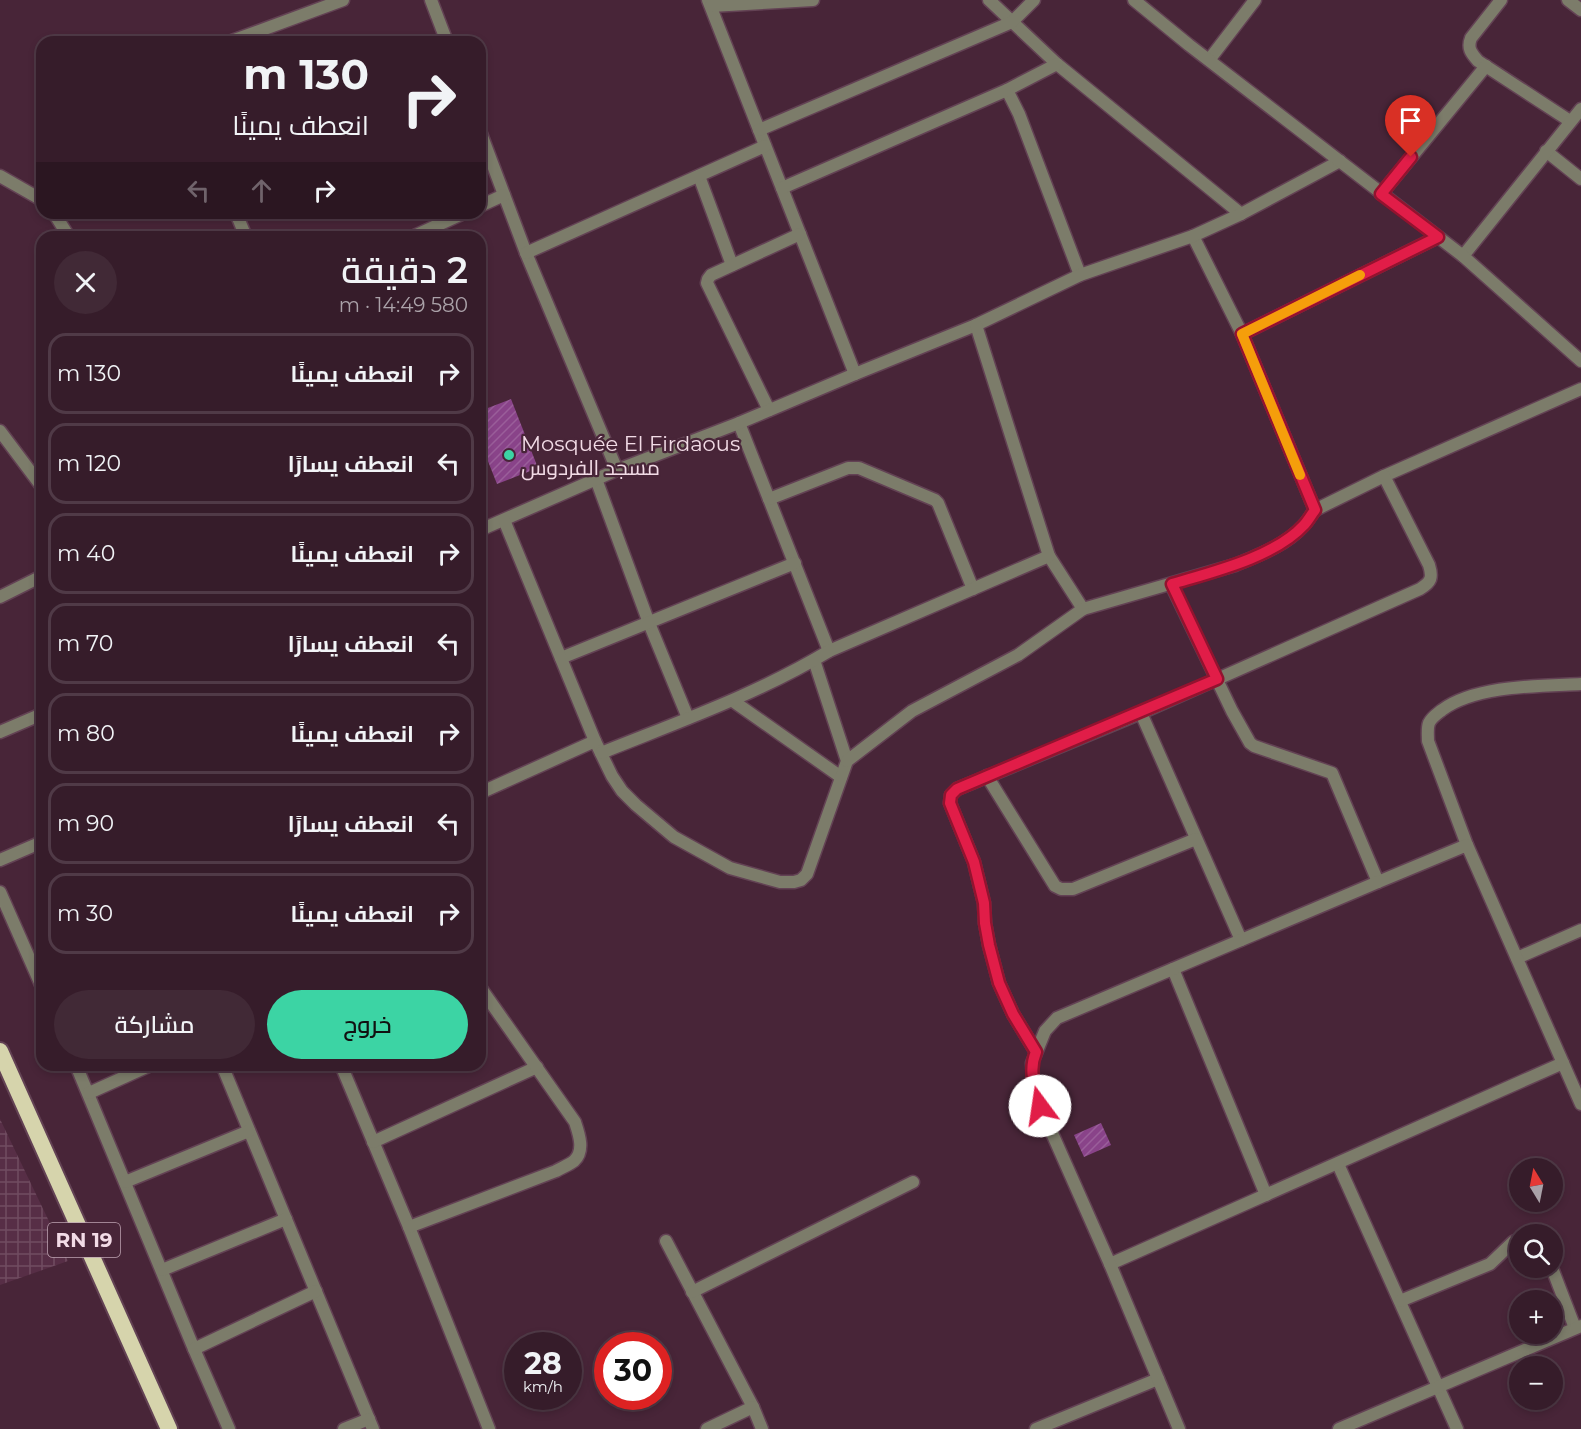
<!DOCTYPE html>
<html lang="ar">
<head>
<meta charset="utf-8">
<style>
  :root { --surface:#361c2a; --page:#412936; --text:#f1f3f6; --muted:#aaa1a8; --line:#503a47; --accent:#3cd4a4 }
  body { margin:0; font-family:Montserrat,Cairo,sans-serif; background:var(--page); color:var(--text); direction:rtl; height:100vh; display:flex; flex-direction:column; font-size:22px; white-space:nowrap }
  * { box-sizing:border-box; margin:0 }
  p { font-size:20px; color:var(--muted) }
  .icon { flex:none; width:33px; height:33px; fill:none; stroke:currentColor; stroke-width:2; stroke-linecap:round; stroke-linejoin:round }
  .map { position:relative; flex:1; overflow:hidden; direction:ltr }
  .drawer { position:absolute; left:36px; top:231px; width:450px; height:840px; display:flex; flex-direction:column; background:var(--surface); border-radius:18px; box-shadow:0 3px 9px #0003,0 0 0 2px var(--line); direction:rtl }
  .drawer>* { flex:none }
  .top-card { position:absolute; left:36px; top:36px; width:450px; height:183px; border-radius:18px; box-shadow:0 3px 9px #0003,0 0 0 2px var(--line); direction:rtl; background:#361c2a; color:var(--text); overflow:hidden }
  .needle { width:39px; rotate:350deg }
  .tools { position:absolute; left:1509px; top:1158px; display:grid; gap:12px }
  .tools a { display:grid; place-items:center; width:54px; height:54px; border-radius:50%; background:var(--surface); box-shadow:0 3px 9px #0003,0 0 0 2px var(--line); font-size:30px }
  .speed { position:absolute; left:504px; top:1332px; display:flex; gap:12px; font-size:30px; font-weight:700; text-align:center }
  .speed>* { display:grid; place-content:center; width:78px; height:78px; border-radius:50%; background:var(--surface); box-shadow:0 3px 9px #0003,0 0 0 2px var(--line); line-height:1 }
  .speed small { font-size:15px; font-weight:400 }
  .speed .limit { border:9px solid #d22; background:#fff; color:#111 }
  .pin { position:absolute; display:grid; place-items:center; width:51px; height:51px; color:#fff; margin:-62px -26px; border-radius:50% 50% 50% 0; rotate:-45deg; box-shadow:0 0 6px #0007 }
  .pin .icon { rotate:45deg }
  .me { position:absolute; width:66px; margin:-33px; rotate:346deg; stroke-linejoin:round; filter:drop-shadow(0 0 4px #0008) }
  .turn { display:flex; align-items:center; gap:21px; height:126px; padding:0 18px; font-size:27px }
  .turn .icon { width:78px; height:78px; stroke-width:2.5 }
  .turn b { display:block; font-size:42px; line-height:51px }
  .lanes { display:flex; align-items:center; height:57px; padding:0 18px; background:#0003; justify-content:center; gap:30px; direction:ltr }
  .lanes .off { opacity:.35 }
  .round { display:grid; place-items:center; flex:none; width:63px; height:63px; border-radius:32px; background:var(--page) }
  .overview { display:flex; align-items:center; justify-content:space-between; height:102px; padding:0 18px }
  h1 { font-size:36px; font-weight:600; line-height:45px }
  .primary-button { display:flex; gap:12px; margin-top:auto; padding:12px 18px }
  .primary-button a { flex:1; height:69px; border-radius:36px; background:var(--accent); color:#111; font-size:24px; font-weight:600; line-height:69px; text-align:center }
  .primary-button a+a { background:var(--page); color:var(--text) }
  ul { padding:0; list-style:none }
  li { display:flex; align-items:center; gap:18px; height:81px; margin:0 12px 9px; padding:0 6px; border:3px solid var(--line); border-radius:18px }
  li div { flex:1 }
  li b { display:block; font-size:22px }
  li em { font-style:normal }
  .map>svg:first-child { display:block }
</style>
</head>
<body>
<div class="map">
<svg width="1581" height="1429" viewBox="0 0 1581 1429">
  <defs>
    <pattern id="industrial-grid" width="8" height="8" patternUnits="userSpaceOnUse" patternTransform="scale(1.5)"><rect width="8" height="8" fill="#572e46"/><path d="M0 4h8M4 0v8" fill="none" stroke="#704c61"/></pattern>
    <pattern id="building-hatch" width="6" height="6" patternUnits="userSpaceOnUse" patternTransform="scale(1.5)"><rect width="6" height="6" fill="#894389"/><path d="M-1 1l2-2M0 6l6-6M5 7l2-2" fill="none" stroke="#9a5e9a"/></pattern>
  </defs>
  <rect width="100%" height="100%" fill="#482538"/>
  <polygon fill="url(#industrial-grid)" points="0,1119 68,1261 0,1285"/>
  <g fill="url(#building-hatch)">
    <polygon points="511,399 538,468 497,484 480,441 480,411"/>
    <polygon points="1101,1123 1111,1145 1084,1157 1074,1135"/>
  </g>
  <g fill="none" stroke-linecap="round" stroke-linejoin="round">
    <g stroke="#634254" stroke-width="15">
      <g id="minor">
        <polyline points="431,0 447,42"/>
        <polyline points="708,0 855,374"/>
        <polyline points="989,0 1057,64 1241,214"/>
        <path d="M 1501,0 L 1471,38 C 1467,48 1471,53 1478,61 L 1570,121"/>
        <polyline points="1568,0 1581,10"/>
        <polyline points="711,6 813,0"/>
        <polyline points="229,42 343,0"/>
        <polyline points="1209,60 1255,0"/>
        <polyline points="1007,90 1019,114 1080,275"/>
        <polyline points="759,130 1012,22 1034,0"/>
        <polyline points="480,131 526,253 617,470"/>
        <polyline points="1546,151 1581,179"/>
        <polyline points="0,176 42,200"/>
        <polyline points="699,176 732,265"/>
        <polyline points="782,188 1007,90 1057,64"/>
        <polyline points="1381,194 1486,66"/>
        <polyline points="480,206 504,195"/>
        <polyline points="54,213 69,237"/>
        <polyline points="236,213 246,237"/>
        <polyline points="1193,236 1242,334 1315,510 1384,476 1581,389"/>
        <polyline points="412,237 464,213"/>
        <polyline points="526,253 765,146"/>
        <polyline points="1463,256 1581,109"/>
        <polyline points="1242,334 1438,237"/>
        <polyline points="769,410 707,283 708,279 711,275 800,234"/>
        <polyline points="739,423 829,651"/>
        <polyline points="0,431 42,487"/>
        <polyline points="596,479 649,623 688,718"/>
        <polyline points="769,499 848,468 859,468 935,500 938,503 973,589"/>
        <polyline points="480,530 617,470 739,423 855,374 976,325 1080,275 1193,236 1241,214 1340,161"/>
        <path d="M 1049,556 L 1083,609 L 1235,565 C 1259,555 1286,545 1303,526 C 1308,521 1311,515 1315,510"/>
        <polyline points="1171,584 1232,711 1250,743 1254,746 1332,773 1378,882"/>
        <polyline points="0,597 42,576"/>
        <polyline points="561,658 795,563"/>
        <polyline points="733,701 841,777"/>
        <polyline points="1141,713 1241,940"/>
        <polyline points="0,732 42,714"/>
        <polyline points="595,741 612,776 622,791 636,805 674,837 730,868 780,882 794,882 801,880 807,874 847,761 814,660"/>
        <path d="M 601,753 C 678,722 758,694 829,651 L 1049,556 L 976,325"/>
        <polyline points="847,761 912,711 1018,655 1083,609"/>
        <polyline points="987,776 1055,886 1061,889 1073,889 1196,839"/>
        <polyline points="480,793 595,741 504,520"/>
        <path d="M 1467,845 L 1428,741 C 1428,735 1427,728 1429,723 C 1432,717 1437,714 1442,710 C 1476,685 1540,686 1581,684"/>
        <polyline points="0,860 42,842"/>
        <polyline points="0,892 42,987"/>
        <polyline points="1517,958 1581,930"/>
        <polyline points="1173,969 1266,1195"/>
        <path d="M 1036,1052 L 1013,1014 L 999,983 L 989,945 L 985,923 L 984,903 L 974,862 L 950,803 L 951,795 L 957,789 L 1141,713 L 1420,589 C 1431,582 1433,578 1429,565 L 1384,476"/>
        <polyline points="76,1065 194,1349 229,1429"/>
        <polyline points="222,1065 373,1429"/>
        <polyline points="341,1065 409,1227 489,1429"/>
        <polyline points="89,1093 151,1065"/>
        <polyline points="373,1142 537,1067"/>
        <polyline points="1338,1164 1457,1429"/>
        <polyline points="125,1182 249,1131"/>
        <path d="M 409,1227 L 556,1171 C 561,1168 569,1165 574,1161 C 585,1151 579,1134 575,1122 L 480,987"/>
        <polyline points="666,1241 753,1407"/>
        <polyline points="1110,1264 1563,1063"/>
        <polyline points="1552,1268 1575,1328"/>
        <polyline points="162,1270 286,1219"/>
        <polyline points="692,1292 913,1182"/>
        <polyline points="1400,1301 1490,1264 1513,1242 1520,1239"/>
        <polyline points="194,1349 316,1291"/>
        <polyline points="344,1429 369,1419"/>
        <polyline points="707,1429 753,1407 762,1429"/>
        <polyline points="1036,1429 1158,1379"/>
        <polyline points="1179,1429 1110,1264 1040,1106 1033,1078 1032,1063 1045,1031 1057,1018 1378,882 1467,845 1581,1104"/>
        <polyline points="1339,1429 1581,1326"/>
      </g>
    </g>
    <g stroke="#634254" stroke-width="15">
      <polyline id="tertiary" points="1134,0 1189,45 1463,256 1581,361"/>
    </g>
    <g stroke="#634254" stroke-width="20">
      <polyline id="trunk" points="0,1051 169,1429"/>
    </g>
    <use href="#minor" stroke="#7c7c6a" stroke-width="12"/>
    <use href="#tertiary" stroke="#7c7c6a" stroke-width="12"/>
    <use href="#trunk" stroke="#d6d4ac" stroke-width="16"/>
  </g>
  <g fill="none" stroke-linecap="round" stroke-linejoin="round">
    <g stroke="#92132f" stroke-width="15">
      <path id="route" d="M 1040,1106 C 1035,1087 1028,1071 1036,1052 L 1013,1014 L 999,983 L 989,945 L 985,923 L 984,903 L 974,862 L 950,803 L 951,795 L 957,789 L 1217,679 L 1172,584 C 1212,572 1275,557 1304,525 C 1308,521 1311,515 1315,510 L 1242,334 L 1438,237 L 1381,194 L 1411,157"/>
    </g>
    <use href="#route" stroke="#e11d48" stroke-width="10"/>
    <polyline stroke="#f59e0b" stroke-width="10" points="1300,475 1242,334 1360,275"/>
  </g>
  <circle fill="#3cd4a4" stroke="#482538" stroke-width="2" cx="509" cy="455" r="6"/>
  <g text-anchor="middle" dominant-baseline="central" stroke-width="4.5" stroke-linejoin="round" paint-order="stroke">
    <rect fill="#482538" stroke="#bfa4b2" stroke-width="1.5" x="48" y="1223" width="72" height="34" rx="4.5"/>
    <g font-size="20" font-weight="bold" fill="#f2dbe6">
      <text x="84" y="1240">RN 19</text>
    </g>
    <g font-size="21" fill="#f2dbe6" stroke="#482538" text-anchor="start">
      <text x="521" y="443">Mosquée El Firdaous<tspan x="521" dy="24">مسجد الفردوس</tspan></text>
    </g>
  </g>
</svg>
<div class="tools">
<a><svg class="needle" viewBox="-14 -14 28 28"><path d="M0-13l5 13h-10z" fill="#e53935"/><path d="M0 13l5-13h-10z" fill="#aaa1a8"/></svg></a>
<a><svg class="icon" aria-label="search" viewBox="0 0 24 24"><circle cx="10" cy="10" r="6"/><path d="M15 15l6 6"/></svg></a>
<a>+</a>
<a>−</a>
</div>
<div class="speed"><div>28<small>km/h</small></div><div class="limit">30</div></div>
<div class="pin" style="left:1411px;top:157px;background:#d93025"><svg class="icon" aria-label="arrive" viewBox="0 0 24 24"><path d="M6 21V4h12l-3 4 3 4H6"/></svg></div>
<svg class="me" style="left:1040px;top:1106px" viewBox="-20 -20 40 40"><circle r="19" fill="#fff"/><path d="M0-13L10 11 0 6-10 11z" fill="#e11d48"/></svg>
<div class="top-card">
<div class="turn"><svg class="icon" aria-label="right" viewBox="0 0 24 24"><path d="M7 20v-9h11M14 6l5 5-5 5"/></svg><div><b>130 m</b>انعطف يمينًا</div></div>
<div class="lanes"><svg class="icon off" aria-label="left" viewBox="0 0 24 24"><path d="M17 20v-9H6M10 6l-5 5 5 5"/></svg><svg class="icon off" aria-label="ahead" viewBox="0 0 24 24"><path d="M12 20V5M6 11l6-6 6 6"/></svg><svg class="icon" aria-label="right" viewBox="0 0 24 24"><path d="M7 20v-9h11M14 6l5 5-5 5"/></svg></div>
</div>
<section class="drawer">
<div class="overview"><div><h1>2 دقيقة</h1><p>580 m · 14:49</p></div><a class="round"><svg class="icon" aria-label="close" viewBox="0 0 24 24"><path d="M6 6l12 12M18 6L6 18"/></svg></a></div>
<ul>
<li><svg class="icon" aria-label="right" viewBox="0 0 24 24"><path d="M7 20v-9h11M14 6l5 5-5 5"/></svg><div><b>انعطف يمينًا</b></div><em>130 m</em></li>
<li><svg class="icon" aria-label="left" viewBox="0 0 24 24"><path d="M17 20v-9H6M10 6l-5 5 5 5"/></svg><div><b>انعطف يسارًا</b></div><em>120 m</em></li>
<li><svg class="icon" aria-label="right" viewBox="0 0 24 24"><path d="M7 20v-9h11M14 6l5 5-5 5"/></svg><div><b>انعطف يمينًا</b></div><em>40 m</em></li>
<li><svg class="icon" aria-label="left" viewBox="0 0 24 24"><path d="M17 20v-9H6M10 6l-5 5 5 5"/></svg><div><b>انعطف يسارًا</b></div><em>70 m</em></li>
<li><svg class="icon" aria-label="right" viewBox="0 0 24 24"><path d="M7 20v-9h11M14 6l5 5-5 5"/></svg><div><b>انعطف يمينًا</b></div><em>80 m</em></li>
<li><svg class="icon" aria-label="left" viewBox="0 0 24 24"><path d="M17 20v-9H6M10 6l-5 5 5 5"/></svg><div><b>انعطف يسارًا</b></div><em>90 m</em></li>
<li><svg class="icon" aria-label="right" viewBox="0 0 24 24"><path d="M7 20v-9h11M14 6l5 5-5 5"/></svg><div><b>انعطف يمينًا</b></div><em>30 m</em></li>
</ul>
<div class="primary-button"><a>خروج</a><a>مشاركة</a></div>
</section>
</div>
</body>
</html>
